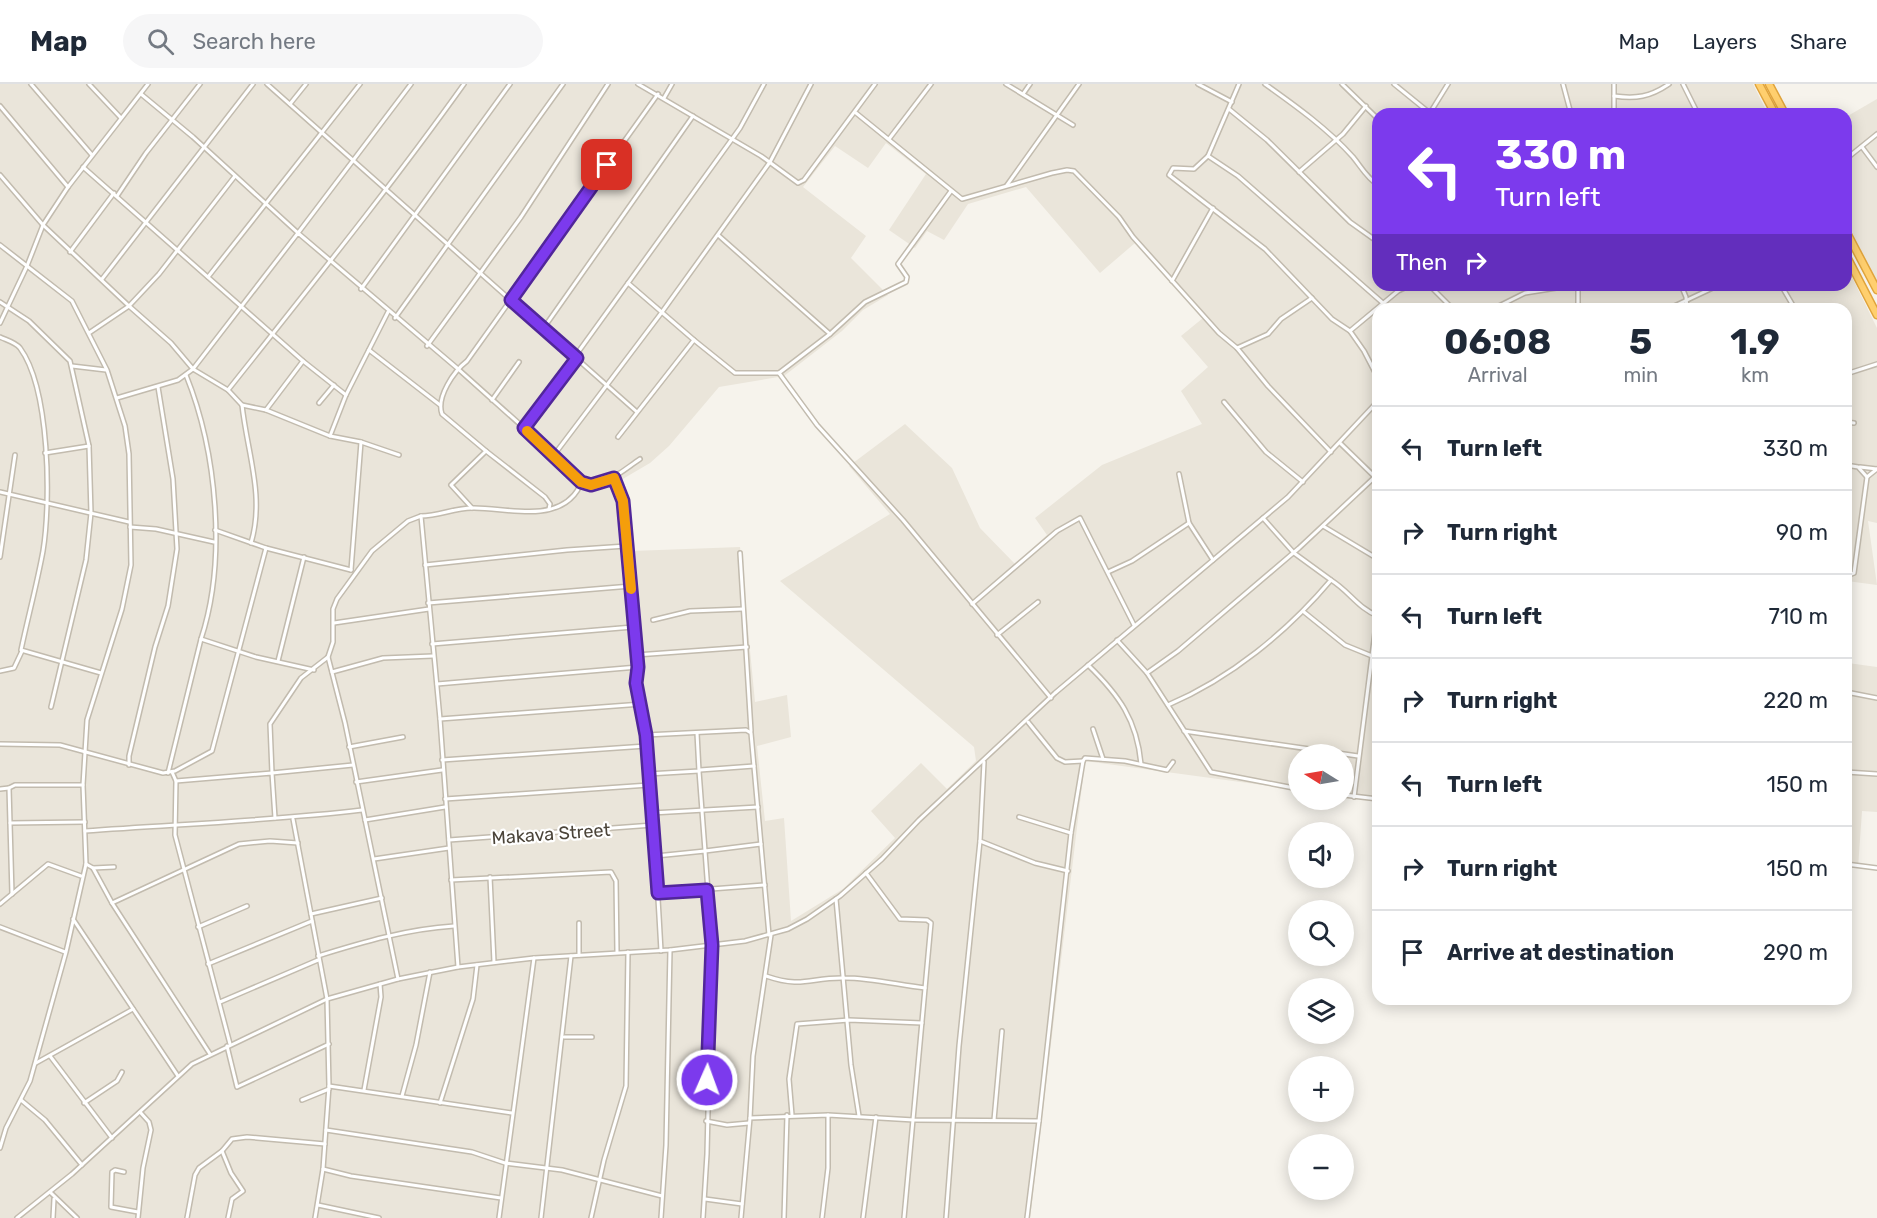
<!DOCTYPE html>
<html lang="en">
<head>
<meta charset="utf-8">
<style>
  :root { --surface:#fff; --page:#f6f6f7; --text:#1f2937; --muted:#747a83; --line:#e0e1e3 }
  body { margin:0; font-family:Rubik,sans-serif; background:var(--page); color:var(--text); height:100vh; display:flex; flex-direction:column; font-size:22px; white-space:nowrap }
  * { box-sizing:border-box; margin:0 }
  p { font-size:20px; color:var(--muted) }
  .icon { flex:none; width:33px; height:33px; fill:none; stroke:currentColor; stroke-width:2; stroke-linecap:round; stroke-linejoin:round }
  .map { position:relative; flex:1; overflow:hidden }
  .sheet { position:absolute; left:1372px; top:219px; width:480px; height:702px; display:flex; flex-direction:column; background:var(--surface); border-radius:18px; box-shadow:0 3px 15px #0003 }
  .sheet>* { flex:none }
  .hud { position:absolute; left:1372px; top:24px; width:480px; height:183px; border-radius:18px; box-shadow:0 3px 15px #0003; background:#7c3aed; color:#fff; overflow:hidden }
  .needle { width:39px; rotate:281deg }
  .fabs { position:absolute; left:1288px; top:660px; display:grid; gap:12px }
  .fabs a { display:grid; place-items:center; width:66px; height:66px; border-radius:50%; background:var(--surface); box-shadow:0 3px 15px #0003; font-size:30px }
  .pin { position:absolute; display:grid; place-items:center; width:51px; height:51px; color:#fff; margin:-26px; border-radius:12px; box-shadow:0 3px 9px #0006 }
  .me { position:absolute; width:66px; margin:-33px; rotate:2deg; stroke-linejoin:round; filter:drop-shadow(0 0 4px #0008) }
  .turn { display:flex; align-items:center; gap:21px; height:126px; padding:0 24px; font-size:27px }
  .turn .icon { width:78px; height:78px; stroke-width:2.5 }
  .turn b { display:block; font-size:42px; line-height:51px }
  .then { display:flex; align-items:center; height:57px; padding:0 24px; background:#0003; gap:12px; font-size:22px }
  .eta { display:flex; justify-content:space-evenly; align-items:center; height:102px; text-align:center }
  .eta b { font-size:36px; font-weight:700; line-height:42px }
  ul { padding:0; list-style:none }
  li { display:flex; align-items:center; gap:18px; height:84px; padding:0 24px; border-top:2px solid var(--line) }
  li div { flex:1 }
  li b { display:block; font-size:22px }
  li em { font-style:normal }
  header { display:flex; align-items:center; gap:36px; box-sizing:border-box; height:84px; padding:0 30px; background:var(--surface); border-bottom:2px solid var(--line) }
  header strong { font-size:28px }
  nav { display:flex; gap:33px; margin-inline-start:auto; font-size:21px }
  .search { width:420px; height:54px; background:var(--page); display:flex; align-items:center; gap:15px; box-sizing:border-box; padding:0 21px; border-radius:33px; color:var(--muted); font-size:22px }
  .map>svg:first-child { display:block }
</style>
</head>
<body>
<header>
<strong>Map</strong>
<div class="search"><svg class="icon" aria-label="search" viewBox="0 0 24 24"><circle cx="10" cy="10" r="6"/><path d="M15 15l6 6"/></svg>Search here</div>
<nav><a>Map</a><a>Layers</a><a>Share</a></nav>
</header>
<div class="map">
<svg width="1877" height="1134" viewBox="0 0 1877 1134">
  <rect width="100%" height="100%" fill="#f6f3ec"/>
  <g fill="#eae5da" fill-rule="evenodd">
    <path d="M 0,0 L 1753,0 L 1768,30 L 1378,30 L 1378,201 L 1846,201 L 1847,183 L 1877,244 L 1877,439 L 1868,437 L 1877,501 L 1847,497 L 1846,225 L 1378,225 L 1378,717 L 1344,712 L 1344,670 L 1299,670 L 1299,706 L 1085,677 L 1030,1134 L 0,1134 ZM 886,59 L 926,90 L 889,146 L 915,164 L 927,147 L 944,156 L 968,120 L 1026,103 L 1100,189 L 1135,159 L 1203,234 L 1181,252 L 1208,283 L 1181,307 L 1202,340 L 1102,381 L 1035,434 L 1047,451 L 1015,480 L 980,444 L 952,384 L 905,340 L 849,382 L 890,430 L 780,497 L 974,663 L 976,677 L 947,705 L 921,679 L 871,727 L 895,754 L 843,805 L 791,837 L 784,734 L 765,737 L 757,662 L 791,653 L 787,611 L 755,618 L 740,463 L 632,467 L 627,413 L 621,396 L 650,379 L 669,362 L 719,303 L 784,292 L 842,247 L 863,226 L 888,211 L 851,174 L 866,152 L 803,103 L 835,62 L 868,84 Z"/>
    <polygon points="1877,15 1877,200 1847,142 1846,33"/>
    <polygon points="1846,527 1848,579 1877,583 1877,728 1862,727 1858,784 1846,782"/>
  </g>
  <g fill="none" stroke-linecap="round" stroke-linejoin="round">
    <g stroke="#c2bbae" stroke-width="6">
      <g id="street">
        <polyline points="31,0 92,71"/>
        <polyline points="89,0 121,34"/>
        <polyline points="267,0 637,328"/>
        <polyline points="638,0 761,72 798,99 804,96 875,0"/>
        <polyline points="1006,0 1073,41"/>
        <polyline points="1198,0 1232,18"/>
        <polyline points="1239,0 1208,72 1194,85 1173,84 1169,91 1265,165 1332,235 1350,247 1364,267 1378,294"/>
        <path d="M 1265,0 C 1296,22 1328,45 1353,73 C 1362,84 1366,93 1378,101"/>
        <polyline points="1342,0 1378,35"/>
        <polyline points="1394,0 1431,30"/>
        <polyline points="1563,0 1571,30"/>
        <polyline points="1614,0 1614,30"/>
        <polyline points="1683,0 1698,30"/>
        <polyline points="141,10 193,53 298,149 411,0"/>
        <polyline points="1023,10 1030,0"/>
        <path d="M 1614,12 C 1636,15 1650,13 1669,0"/>
        <polyline points="664,14 672,0"/>
        <polyline points="290,20 306,0"/>
        <polyline points="0,22 68,103"/>
        <polyline points="1229,25 1267,56 1350,138 1378,158"/>
        <polyline points="856,29 962,115 1052,89 1067,86 1074,87 1119,133 1133,153 1219,249 1237,264 1268,302 1331,368"/>
        <polyline points="1430,29 1448,0"/>
        <polyline points="889,55 931,0"/>
        <polyline points="1862,63 1877,83"/>
        <polyline points="1208,72 1238,92 1384,220"/>
        <polyline points="1846,75 1877,50"/>
        <polyline points="83,83 303,277 266,326"/>
        <polyline points="1299,88 1343,50 1366,22"/>
        <polyline points="0,91 43,141 129,222 159,190 235,92"/>
        <polyline points="1007,101 1079,0"/>
        <polyline points="117,112 146,69 200,0"/>
        <polyline points="718,151 830,250 779,289"/>
        <polyline points="0,161 72,217 107,286 125,342 129,370 131,481 122,525 87,636 83,701 86,780 66,868 30,997 6,1044 0,1064"/>
        <polyline points="70,168 114,109"/>
        <polyline points="208,193 360,0"/>
        <polyline points="102,195 253,0"/>
        <polyline points="1172,197 1213,124"/>
        <polyline points="1429,201 1453,225"/>
        <polyline points="1578,201 1578,225"/>
        <polyline points="1681,201 1686,213 1687,225"/>
        <polyline points="1781,201 1795,225"/>
        <polyline points="361,205 510,0"/>
        <polyline points="0,218 29,237 70,277 89,362 91,429 86,476 51,623"/>
        <polyline points="1493,225 1525,209 1575,201"/>
        <polyline points="1668,225 1719,201"/>
        <polyline points="395,234 563,0"/>
        <polyline points="0,239 27,182 43,141 68,103 148,0"/>
        <polyline points="543,245 693,32"/>
        <polyline points="1350,247 1398,207 1411,201"/>
        <polyline points="89,249 129,222 171,259 193,285 228,306 242,321 266,326 330,352 361,358 351,486"/>
        <polyline points="830,250 865,218 906,198 907,193 898,180 951,107"/>
        <path d="M 0,253 C 6,256 15,258 20,264 C 50,305 51,418 43,467 C 37,500 28,533 21,566 L 101,589"/>
        <polyline points="694,256 735,289 779,289 817,341 903,436 1051,614"/>
        <polyline points="427,262 521,133 608,0"/>
        <polyline points="1237,264 1268,250 1281,235 1312,214"/>
        <polyline points="369,266 440,321"/>
        <polyline points="303,277 346,311"/>
        <polyline points="72,282 106,286"/>
        <polyline points="1846,290 1877,280"/>
        <path d="M 186,291 C 217,368 227,476 201,555"/>
        <path d="M 228,306 C 308,205 389,105 464,0"/>
        <path d="M 117,314 L 178,296 L 193,285 L 298,149 L 457,284 L 580,394 C 581,401 579,405 574,411 C 550,439 503,423 472,424 C 454,424 439,432 421,432 L 440,635 L 458,883"/>
        <polyline points="492,316 519,278"/>
        <polyline points="1224,318 1266,368 1303,398"/>
        <polyline points="319,319 334,301"/>
        <path d="M 242,321 C 247,368 265,412 251,459"/>
        <polyline points="1846,338 1854,339"/>
        <polyline points="524,343 740,44 764,0"/>
        <polyline points="330,352 346,311 388,228"/>
        <polyline points="618,353 694,256 628,199"/>
        <polyline points="361,358 399,371"/>
        <polyline points="1340,359 1375,393"/>
        <path d="M 486,367 L 442,330 C 436,313 454,287 467,277 L 658,10"/>
        <polyline points="45,369 89,362"/>
        <polyline points="554,371 662,228 770,78 811,0"/>
        <polyline points="1846,381 1858,383 1867,393 1854,489 1846,492"/>
        <polyline points="1860,383 1877,385"/>
        <polyline points="1179,390 1189,439 1213,476"/>
        <polyline points="1867,393 1877,385"/>
        <path d="M 613,394 L 623,417 L 638,583 C 636,606 644,628 646,651 C 653,722 657,795 661,867"/>
        <path d="M 581,398 C 603,406 622,387 640,375"/>
        <polyline points="0,408 129,438"/>
        <polyline points="472,424 451,401 486,367 545,413 550,420 549,425"/>
        <polyline points="1323,442 1378,475"/>
        <polyline points="130,443 156,445 214,458"/>
        <polyline points="215,446 266,464 351,486"/>
        <polyline points="740,469 751,647"/>
        <polyline points="0,473 15,371"/>
        <polyline points="425,481 567,466 626,462"/>
        <polyline points="1108,488 1132,477 1189,439"/>
        <path d="M 1331,496 C 1349,507 1359,525 1378,532"/>
        <polyline points="428,519 631,502"/>
        <polyline points="972,520 1057,447 1080,434 1134,541"/>
        <polyline points="1304,528 1345,561 1372,572"/>
        <polyline points="653,536 690,527 743,525"/>
        <polyline points="334,539 429,525"/>
        <polyline points="997,551 1038,518"/>
        <polyline points="1117,556 1147,589 1211,688 1299,705"/>
        <polyline points="432,560 633,543"/>
        <polyline points="636,571 747,563"/>
        <polyline points="328,573 345,639 398,895"/>
        <polyline points="278,577 304,473"/>
        <path d="M 1088,581 C 1119,611 1137,636 1141,680"/>
        <polyline points="0,587 14,584 22,567"/>
        <polyline points="332,588 383,574 433,572"/>
        <polyline points="1147,589 1178,567 1299,464 1378,390"/>
        <polyline points="437,600 638,583"/>
        <polyline points="1846,608 1877,614"/>
        <path d="M 1168,621 C 1231,594 1287,548 1331,496 L 1294,469 L 1263,434"/>
        <polyline points="440,635 642,620"/>
        <polyline points="1028,638 1057,674 1065,678 1083,677"/>
        <polyline points="1093,645 1103,675"/>
        <polyline points="1184,647 1358,672"/>
        <polyline points="646,651 746,646 751,649 769,851"/>
        <polyline points="0,660 60,661 163,689 175,687 212,667 266,464"/>
        <polyline points="349,663 403,653"/>
        <polyline points="442,676 646,662"/>
        <polyline points="984,678 980,757 1035,779 1068,787"/>
        <polyline points="129,681 129,672 155,563 168,522 177,465 173,395 158,303"/>
        <polyline points="353,681 272,689 270,640 301,594 328,573 333,558 333,525 337,515 372,467 408,437 421,432"/>
        <polyline points="700,686 754,682"/>
        <polyline points="699,687 705,767 761,760"/>
        <polyline points="172,688 176,697 175,751 230,960"/>
        <polyline points="1846,688 1877,690"/>
        <polyline points="168,689 201,555 256,573 314,586"/>
        <polyline points="648,690 699,687 697,649"/>
        <polyline points="176,697 272,689 275,734"/>
        <polyline points="356,698 442,686"/>
        <polyline points="0,705 9,704"/>
        <polyline points="1344,711 1378,715"/>
        <polyline points="1354,713 1378,525"/>
        <polyline points="445,715 649,701"/>
        <polyline points="652,729 758,723"/>
        <polyline points="1019,733 1071,749"/>
        <polyline points="293,735 327,915 329,1002 323,1085 315,1134"/>
        <polyline points="365,736 445,723"/>
        <polyline points="10,739 85,738"/>
        <path d="M 85,747 C 178,740 270,737 362,726"/>
        <polyline points="449,756 653,741"/>
        <polyline points="656,772 705,767 712,861 707,1070 703,1134"/>
        <polyline points="374,775 449,764"/>
        <polyline points="86,780 93,784 112,819 210,970"/>
        <polyline points="1846,780 1877,784"/>
        <polyline points="93,784 114,783"/>
        <polyline points="866,789 900,835 927,836 931,839 904,1134"/>
        <polyline points="490,793 494,878"/>
        <polyline points="451,796 611,788 616,797 617,868"/>
        <polyline points="658,809 765,801"/>
        <polyline points="12,810 9,704 15,701 83,701"/>
        <polyline points="836,815 851,981 859,1032"/>
        <polyline points="112,819 239,760 270,757 298,759"/>
        <polyline points="0,820 48,780 81,792"/>
        <polyline points="311,830 382,814"/>
        <polyline points="73,835 178,992"/>
        <polyline points="579,839 579,871"/>
        <polyline points="0,843 65,868"/>
        <polyline points="198,843 247,822"/>
        <path d="M 318,872 C 363,858 407,845 454,842"/>
        <polyline points="208,880 312,837"/>
        <path d="M 766,892 C 804,905 810,893 845,894 C 871,894 899,901 925,904"/>
        <polyline points="220,918 318,876"/>
        <polyline points="564,953 592,953"/>
        <polyline points="227,962 237,1003 329,960"/>
        <polyline points="50,972 112,1054"/>
        <polyline points="36,979 133,925"/>
        <polyline points="329,1002 512,1029"/>
        <polyline points="364,1006 381,913 380,900"/>
        <polyline points="402,1012 416,961 430,888"/>
        <polyline points="21,1016 45,1036 82,1081"/>
        <polyline points="302,1016 329,1005"/>
        <polyline points="84,1019 117,997 122,988"/>
        <polyline points="440,1019 473,915 477,881"/>
        <polyline points="792,1031 789,995 797,940 849,936 922,939"/>
        <polyline points="750,1034 753,972 771,851"/>
        <polyline points="994,1036 1002,947"/>
        <polyline points="706,1037 727,1041 749,1039"/>
        <polyline points="326,1046 472,1068 505,1079 562,1086 662,1112"/>
        <polyline points="222,1067 231,1089 243,1107 232,1115 228,1134"/>
        <polyline points="323,1085 351,1092 501,1114"/>
        <polyline points="124,1088 115,1086 112,1088 111,1123 138,1128"/>
        <polyline points="51,1109 77,1134"/>
        <polyline points="705,1115 742,1120"/>
        <polyline points="318,1121 379,1134"/>
        <polyline points="17,1134 72,1090 192,980 327,915 398,895 458,883 534,874 670,866 745,857 788,845 807,835 840,812 882,775 919,736 1055,609 1288,413 1378,317"/>
        <polyline points="53,1134 54,1115"/>
        <polyline points="138,1134 143,1084 151,1046 149,1038 140,1028"/>
        <polyline points="187,1134 195,1091 199,1084 222,1067 232,1055 247,1053 325,1060"/>
        <polyline points="499,1134 534,874"/>
        <polyline points="541,1134 571,872"/>
        <polyline points="591,1134 604,1076 626,1002 628,868"/>
        <polyline points="661,1134 666,1061 670,866"/>
        <polyline points="741,1134 750,1034 828,1031 914,1036 1039,1037 1071,749 1083,677 1085,674 1125,677 1167,686 1173,678"/>
        <polyline points="784,1134 787,1031"/>
        <polyline points="822,1134 828,1084 828,1031"/>
        <polyline points="863,1134 876,1033"/>
        <polyline points="946,1134 959,962 980,757"/>
        <polyline points="1027,1134 1039,1037"/>
      </g>
    </g>
    <g stroke="#e0a43c" stroke-width="9">
      <g id="highway">
        <polyline points="1759,0 1775,30"/>
        <polyline points="1769,0 1785,30"/>
        <polyline points="1846,147 1877,206"/>
        <polyline points="1846,171 1877,231"/>
      </g>
    </g>
    <use href="#street" stroke="#fff" stroke-width="3"/>
    <use href="#highway" stroke="#ffcf6e" stroke-width="6"/>
  </g>
  <g fill="none" stroke-linecap="round" stroke-linejoin="round">
    <g stroke="#51269a" stroke-width="15">
      <polyline id="route" points="607,81 511,216 577,274 524,344 581,398 591,401 614,394 623,417 638,583 636,599 646,651 658,809 707,806 712,861 707,996"/>
    </g>
    <use href="#route" stroke="#7c3aed" stroke-width="10"/>
    <polyline stroke="#f59e0b" stroke-width="10" points="527,347 581,398 591,401 614,394 623,417 631,505"/>
  </g>
  <g text-anchor="middle" dominant-baseline="central" stroke-width="4.5" stroke-linejoin="round" paint-order="stroke">
    <g font-size="18" fill="#4b4439" stroke="#fff">
      <text transform="translate(551 750) rotate(-4)">Makava Street</text>
    </g>
  </g>
</svg>
<div class="fabs">
<a><svg class="needle" viewBox="-14 -14 28 28"><path d="M0-13l5 13h-10z" fill="#e53935"/><path d="M0 13l5-13h-10z" fill="#747a83"/></svg></a>
<a><svg class="icon" aria-label="sound" viewBox="0 0 24 24"><path d="M4 9h4l5-4v14l-5-4H4zM17 9q2 3 0 6"/></svg></a>
<a><svg class="icon" aria-label="search" viewBox="0 0 24 24"><circle cx="10" cy="10" r="6"/><path d="M15 15l6 6"/></svg></a>
<a><svg class="icon" aria-label="layers" viewBox="0 0 24 24"><path d="M12 4l9 5-9 5-9-5zM3 14l9 5 9-5"/></svg></a>
<a>+</a>
<a>−</a>
</div>
<div class="pin" style="left:607px;top:81px;background:#d93025"><svg class="icon" aria-label="arrive" viewBox="0 0 24 24"><path d="M6 21V4h12l-3 4 3 4H6"/></svg></div>
<svg class="me" style="left:707px;top:996px" viewBox="-20 -20 40 40"><circle r="17" fill="#7c3aed" stroke="#fff" stroke-width="3"/><path d="M0-11L8 9 0 5-8 9z" fill="#fff"/></svg>
<div class="hud">
<div class="turn"><svg class="icon" aria-label="left" viewBox="0 0 24 24"><path d="M17 20v-9H6M10 6l-5 5 5 5"/></svg><div><b>330 m</b>Turn left</div></div>
<div class="then">Then<svg class="icon" aria-label="right" viewBox="0 0 24 24"><path d="M7 20v-9h11M14 6l5 5-5 5"/></svg></div>
</div>
<section class="sheet">
<div class="eta">
<div><b>06:08</b><p>Arrival</p></div>
<div><b>5</b><p>min</p></div>
<div><b>1.9</b><p>km</p></div>
</div>
<ul>
<li><svg class="icon" aria-label="left" viewBox="0 0 24 24"><path d="M17 20v-9H6M10 6l-5 5 5 5"/></svg><div><b>Turn left</b></div><em>330 m</em></li>
<li><svg class="icon" aria-label="right" viewBox="0 0 24 24"><path d="M7 20v-9h11M14 6l5 5-5 5"/></svg><div><b>Turn right</b></div><em>90 m</em></li>
<li><svg class="icon" aria-label="left" viewBox="0 0 24 24"><path d="M17 20v-9H6M10 6l-5 5 5 5"/></svg><div><b>Turn left</b></div><em>710 m</em></li>
<li><svg class="icon" aria-label="right" viewBox="0 0 24 24"><path d="M7 20v-9h11M14 6l5 5-5 5"/></svg><div><b>Turn right</b></div><em>220 m</em></li>
<li><svg class="icon" aria-label="left" viewBox="0 0 24 24"><path d="M17 20v-9H6M10 6l-5 5 5 5"/></svg><div><b>Turn left</b></div><em>150 m</em></li>
<li><svg class="icon" aria-label="right" viewBox="0 0 24 24"><path d="M7 20v-9h11M14 6l5 5-5 5"/></svg><div><b>Turn right</b></div><em>150 m</em></li>
<li><svg class="icon" aria-label="arrive" viewBox="0 0 24 24"><path d="M6 21V4h12l-3 4 3 4H6"/></svg><div><b>Arrive at destination</b></div><em>290 m</em></li>
</ul>
</section>
</div>
</body>
</html>
